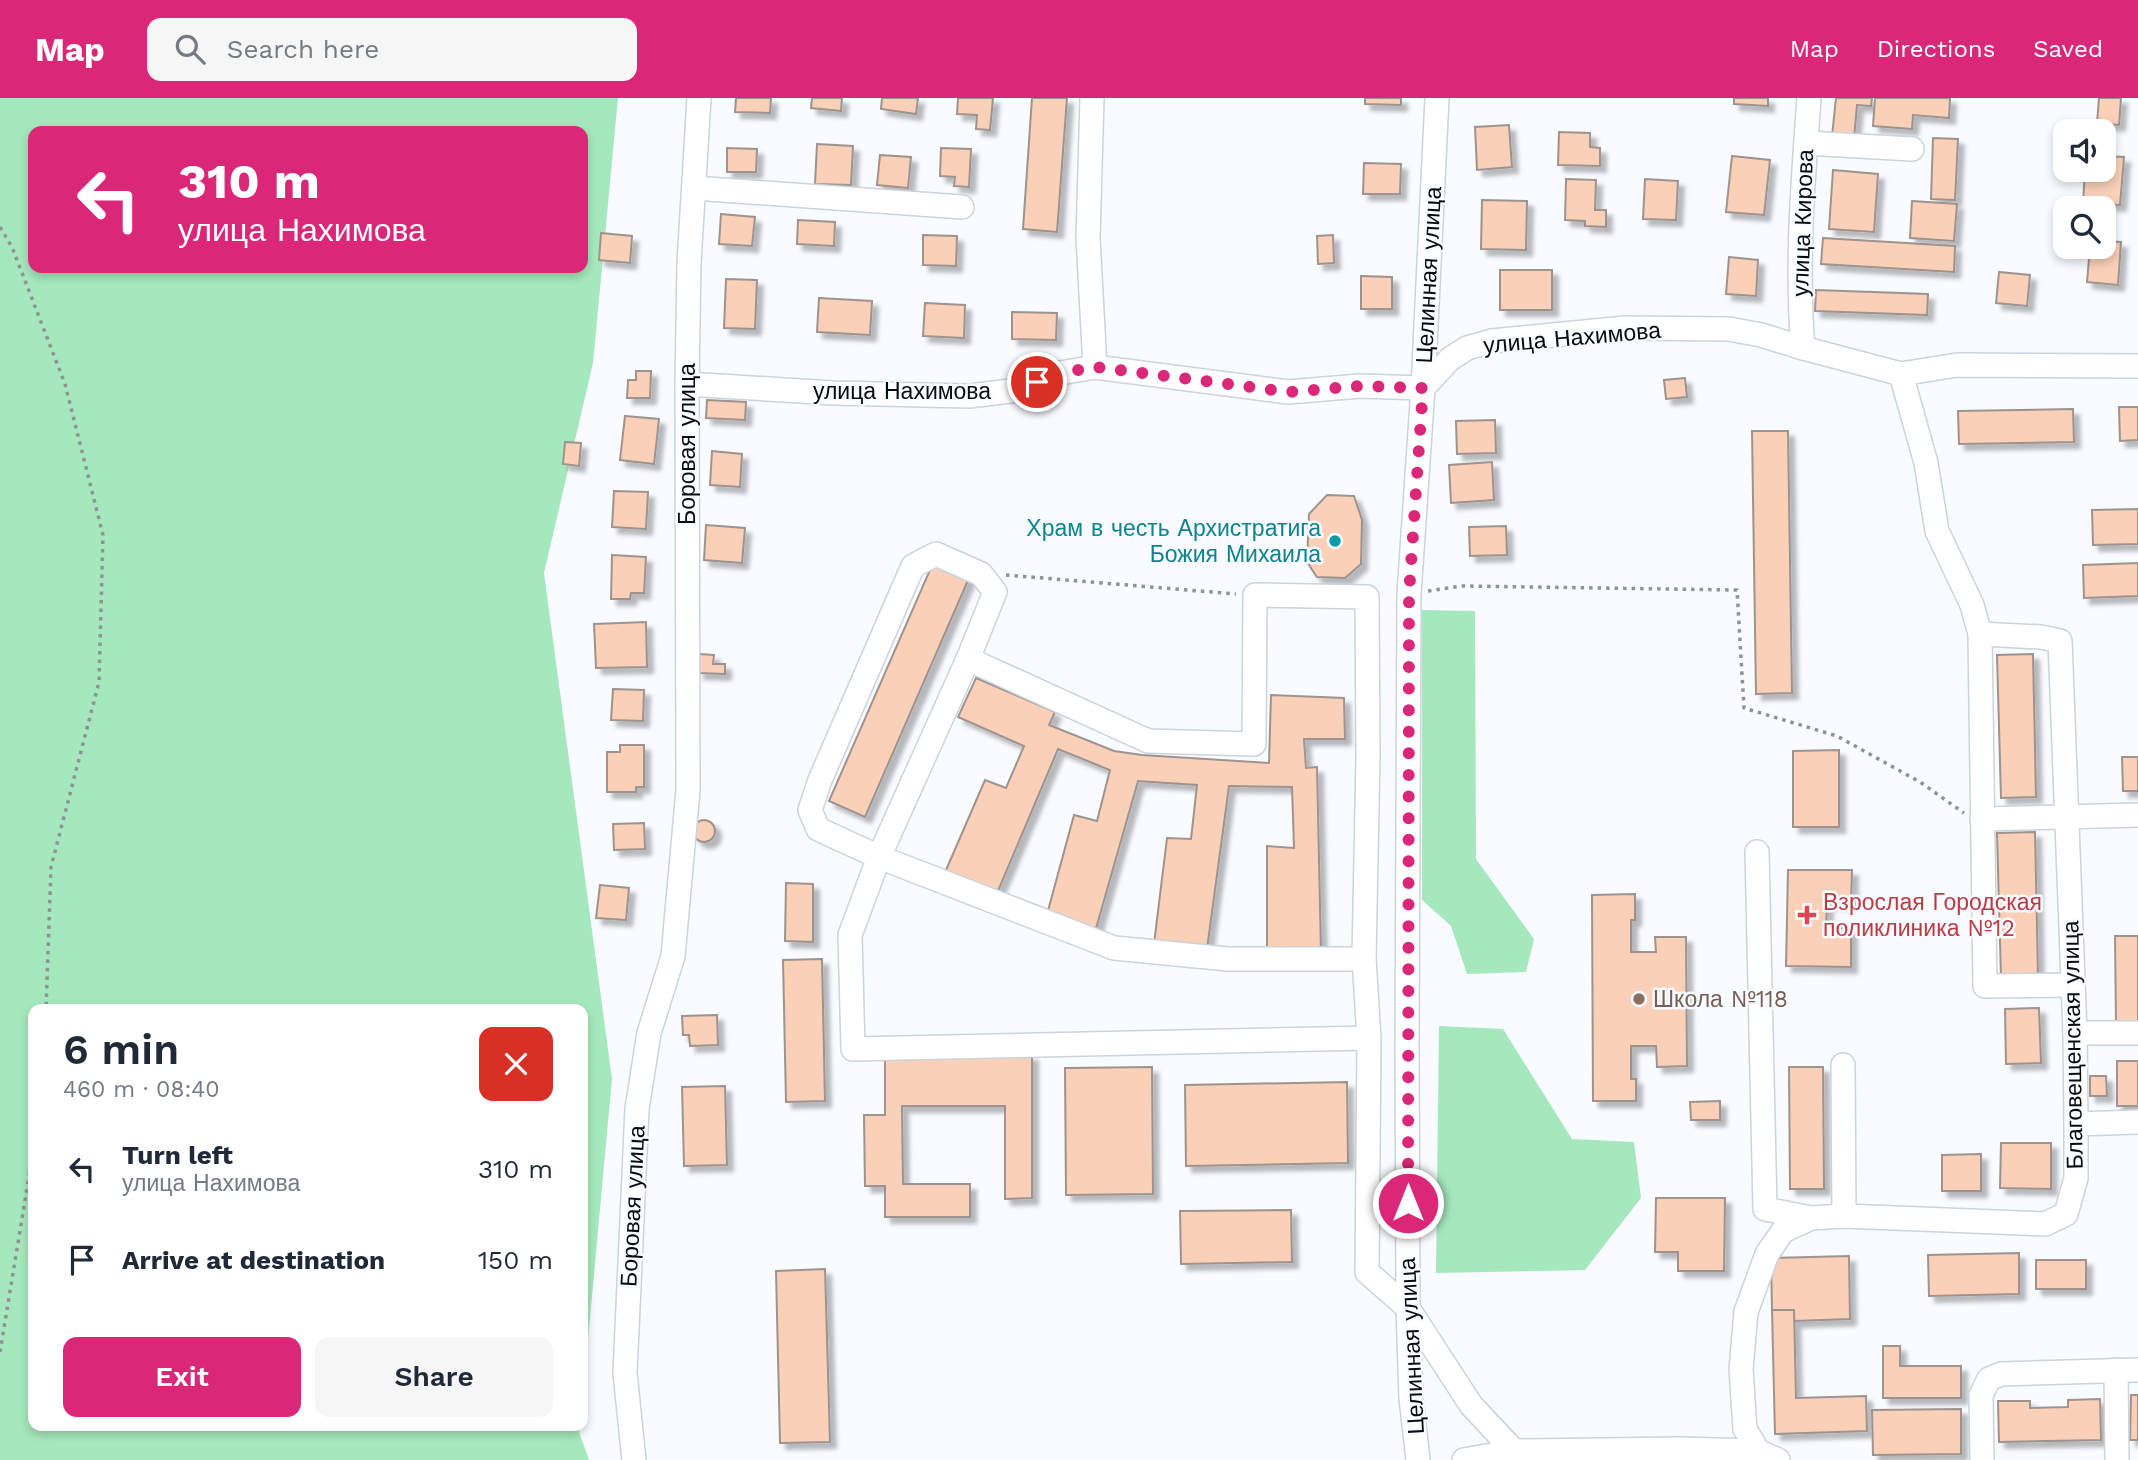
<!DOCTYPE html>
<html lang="en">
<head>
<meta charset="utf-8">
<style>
  :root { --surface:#fff; --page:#f6f6f7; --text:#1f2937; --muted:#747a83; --accent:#db2777 }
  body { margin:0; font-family:"Work Sans",sans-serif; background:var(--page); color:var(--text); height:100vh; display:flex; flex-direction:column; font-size:26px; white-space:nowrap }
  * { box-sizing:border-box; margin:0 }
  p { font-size:23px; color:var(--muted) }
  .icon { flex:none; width:38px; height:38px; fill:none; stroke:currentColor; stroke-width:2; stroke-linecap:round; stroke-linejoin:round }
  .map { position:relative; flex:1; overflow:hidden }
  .drawer { position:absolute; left:28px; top:906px; width:560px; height:427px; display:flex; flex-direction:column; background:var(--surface); border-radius:14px; box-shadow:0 4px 10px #0003 }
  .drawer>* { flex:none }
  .guide { position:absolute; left:28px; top:28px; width:560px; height:147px; border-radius:14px; box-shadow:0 4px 10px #0003; background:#db2777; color:#fff; overflow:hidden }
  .buttons { position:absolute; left:2053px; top:21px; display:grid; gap:14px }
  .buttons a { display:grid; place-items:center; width:63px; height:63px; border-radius:14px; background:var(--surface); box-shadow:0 4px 10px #0003; font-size:35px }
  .pin { position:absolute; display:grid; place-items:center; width:60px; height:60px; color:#fff; margin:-30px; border:4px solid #fff; border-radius:50%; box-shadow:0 2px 7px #0007 }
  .me { position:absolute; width:77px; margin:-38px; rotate:0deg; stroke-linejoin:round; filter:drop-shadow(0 0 5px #0008) }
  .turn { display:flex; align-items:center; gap:24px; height:147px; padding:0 35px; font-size:32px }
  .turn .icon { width:91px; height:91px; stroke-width:2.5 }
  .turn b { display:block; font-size:49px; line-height:60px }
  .round { display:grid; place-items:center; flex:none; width:74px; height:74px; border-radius:14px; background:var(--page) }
  .overview { display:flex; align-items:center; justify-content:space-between; height:119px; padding:0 35px }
  h1 { font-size:42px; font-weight:600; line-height:52px }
  .cta { display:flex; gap:14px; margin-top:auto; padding:14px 35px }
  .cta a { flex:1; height:80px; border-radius:14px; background:var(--accent); color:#fff; font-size:28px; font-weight:600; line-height:80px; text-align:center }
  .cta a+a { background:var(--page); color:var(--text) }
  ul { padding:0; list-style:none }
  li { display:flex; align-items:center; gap:21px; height:91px; padding:0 35px }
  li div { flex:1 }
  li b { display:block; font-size:26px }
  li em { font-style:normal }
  header { display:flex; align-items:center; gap:42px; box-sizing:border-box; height:98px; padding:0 35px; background:var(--accent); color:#fff }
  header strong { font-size:33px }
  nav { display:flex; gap:38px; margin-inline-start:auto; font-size:24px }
  .search { width:490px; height:63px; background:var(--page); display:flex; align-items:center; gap:18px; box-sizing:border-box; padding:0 24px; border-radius:14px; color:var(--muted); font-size:26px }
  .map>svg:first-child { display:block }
</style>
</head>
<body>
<header>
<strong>Map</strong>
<div class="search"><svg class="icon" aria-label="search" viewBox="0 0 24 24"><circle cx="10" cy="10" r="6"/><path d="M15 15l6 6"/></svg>Search here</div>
<nav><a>Map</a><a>Directions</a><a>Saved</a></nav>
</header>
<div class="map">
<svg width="2138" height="1362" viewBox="0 0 2138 1362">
  <defs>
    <filter id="shadow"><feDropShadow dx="6" dy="6" stdDeviation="2" flood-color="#0004"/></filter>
  </defs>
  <rect width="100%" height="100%" fill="#f8fbff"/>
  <g fill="#a6e8bd" fill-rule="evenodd">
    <path d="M 0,0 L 618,0 L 593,265 L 544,475 L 612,981 L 583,1296 L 583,912 L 33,912 L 33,1328 L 580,1328 L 579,1334 L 589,1362 L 0,1362 ZM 33,33 L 583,33 L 583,170 L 33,170 Z"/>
    <polygon points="1422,512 1475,513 1476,761 1534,841 1526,874 1467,876 1451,828 1422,802"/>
    <polygon points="1439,928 1503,931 1572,1041 1634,1044 1641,1100 1585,1172 1436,1175"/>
  </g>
  <g fill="#fad0b8" stroke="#9e938e" stroke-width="2" filter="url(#shadow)">
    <polygon points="736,0 771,0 770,15 735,14"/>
    <polygon points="812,0 842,0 841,13 811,10"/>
    <polygon points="882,0 918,0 916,16 881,11"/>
    <polygon points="958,0 993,0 990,32 976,31 977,17 957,16"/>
    <polygon points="1032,0 1067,0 1057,134 1023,131"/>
    <polygon points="1365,0 1401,0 1401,7 1365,6"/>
    <polygon points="1734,0 1768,0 1768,8 1734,6"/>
    <polygon points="1836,0 1872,0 1871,8 1857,7 1854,40 1832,38"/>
    <polygon points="1875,0 1950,0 1949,20 1913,17 1912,31 1873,28"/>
    <polygon points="2099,0 2121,0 2119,27 2097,25"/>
    <polygon points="1509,27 1512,69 1477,72 1475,29"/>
    <polygon points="1559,34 1590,35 1590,49 1600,50 1600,68 1558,67"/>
    <polygon points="1933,40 1958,41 1955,102 1931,101"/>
    <polygon points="817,46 853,48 851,87 815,86"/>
    <polygon points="727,50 757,51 756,74 727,74"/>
    <polygon points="941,50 971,51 969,89 954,88 955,79 940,78"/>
    <polygon points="880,57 911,59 908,90 877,87"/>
    <polygon points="1732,58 1770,62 1764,117 1726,114"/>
    <polygon points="2104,58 2124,59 2120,107 2083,105 2085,72 2104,72"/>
    <polygon points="1364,65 1401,66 1400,96 1363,96"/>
    <polygon points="1833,72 1878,76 1874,134 1829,131"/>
    <polygon points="1566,81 1596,82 1595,112 1606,112 1606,129 1585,128 1585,123 1565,122"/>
    <polygon points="1645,81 1678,83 1676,122 1643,121"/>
    <polygon points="1482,102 1527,103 1526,152 1481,151"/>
    <polygon points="1912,103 1957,106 1954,143 1910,140"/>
    <polygon points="721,116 755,119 752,148 719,146"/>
    <polygon points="798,122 835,124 834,148 797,146"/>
    <polygon points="601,135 632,138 630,165 599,162"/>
    <polygon points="923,137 957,138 956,168 923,167"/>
    <polygon points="1333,137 1334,165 1318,166 1317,138"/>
    <polygon points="1823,140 1955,148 1954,174 1821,166"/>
    <polygon points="2104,143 2121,144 2118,187 2087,184 2090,149 2104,149"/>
    <polygon points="1729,159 1758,162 1756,198 1726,196"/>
    <rect x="1500" y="172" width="52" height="40"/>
    <polygon points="1999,174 2030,177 2027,208 1996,205"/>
    <polygon points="1361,178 1392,179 1392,211 1361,211"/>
    <polygon points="726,181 757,182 755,231 724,230"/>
    <polygon points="1816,192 1928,196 1927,217 1815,213"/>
    <polygon points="819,200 872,203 870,237 817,234"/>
    <polygon points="925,205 965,207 964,240 923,238"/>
    <polygon points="1012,214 1057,215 1056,242 1012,241"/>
    <polygon points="636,273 651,273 650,300 627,300 628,282 636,282"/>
    <polygon points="1685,280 1687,299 1666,301 1664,282"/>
    <polygon points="707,302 746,304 745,322 706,320"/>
    <polygon points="2119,309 2138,309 2138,342 2120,343"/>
    <polygon points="2073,311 2074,344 1959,346 1958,313"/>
    <polygon points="625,318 659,321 654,366 620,362"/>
    <polygon points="1495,322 1496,355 1457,356 1456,323"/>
    <polygon points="1752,333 1788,333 1792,595 1756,596"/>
    <polygon points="565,344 581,345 579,368 563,366"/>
    <polygon points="712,353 742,356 740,389 710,387"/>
    <polygon points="1492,364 1494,402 1451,405 1449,367"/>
    <polygon points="614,393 648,394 646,431 612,429"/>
    <polygon points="1327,397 1354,398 1362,422 1361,466 1345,480 1317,479 1307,464 1309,416"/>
    <polygon points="2138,411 2138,446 2093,447 2092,412"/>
    <polygon points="706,427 745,430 742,465 704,462"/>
    <polygon points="1506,428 1507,457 1470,458 1469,429"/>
    <polygon points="612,457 646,459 644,495 631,495 630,501 611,501"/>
    <polygon points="933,465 969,480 865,719 829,703"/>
    <polygon points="2138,465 2138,498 2084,500 2083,467"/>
    <polygon points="646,524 647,569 596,570 594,526"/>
    <polygon points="699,556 714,557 713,566 725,566 725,576 698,575"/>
    <polygon points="2033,556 2036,699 2001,700 1997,557"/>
    <polygon points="976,580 1055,614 1049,627 1114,653 1142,657 1269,665 1271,597 1344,600 1345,641 1304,641 1306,670 1317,669 1321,854 1267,854 1267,748 1294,750 1292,689 1229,688 1207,851 1154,846 1167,740 1191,741 1197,687 1138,683 1095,834 1046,820 1074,717 1097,723 1110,672 1058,651 995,800 943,779 985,682 1006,690 1024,648 958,619"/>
    <polygon points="613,591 644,592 643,623 611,622"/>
    <polygon points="620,647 644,647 644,689 636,689 636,694 607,694 607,654 620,654"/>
    <polygon points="1839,652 1839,729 1793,729 1793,653"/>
    <polygon points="2122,659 2138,659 2138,693 2123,693"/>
    <circle cx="704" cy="733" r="11"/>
    <polygon points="644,725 645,751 614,752 613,726"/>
    <polygon points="2035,734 2038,878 2001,879 1997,735"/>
    <polygon points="1788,772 1852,772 1851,805 1827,805 1826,830 1851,830 1851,869 1786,868"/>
    <polygon points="786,785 813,786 813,844 785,843"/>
    <polygon points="600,787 629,790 626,822 596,820"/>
    <polygon points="1635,796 1635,822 1631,822 1631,854 1656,854 1655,839 1686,839 1687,968 1657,969 1656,948 1631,948 1631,981 1636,981 1636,1003 1593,1003 1592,797"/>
    <polygon points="2115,838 2138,838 2138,926 2116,926"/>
    <polygon points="822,861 825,1003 786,1004 783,862"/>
    <polygon points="2039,910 2041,965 2006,966 2005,911"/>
    <polygon points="717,917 718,947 690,948 689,937 683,937 682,918"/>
    <polygon points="1032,957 1032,1100 1005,1101 1005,1008 902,1008 903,1086 970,1086 970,1119 885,1119 885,1088 865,1088 864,1017 885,1017 885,958"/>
    <rect x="2117" y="963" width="21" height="45"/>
    <polygon points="1152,969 1153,1096 1066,1097 1065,970"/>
    <polygon points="1789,969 1823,969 1824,1091 1790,1091"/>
    <polygon points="2090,978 2106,978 2107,998 2090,998"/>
    <polygon points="1347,984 1348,1065 1186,1068 1185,987"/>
    <polygon points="725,988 727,1067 684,1068 682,989"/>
    <polygon points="1720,1003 1720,1022 1691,1022 1690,1004"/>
    <polygon points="2001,1045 2051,1045 2051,1091 2000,1090"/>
    <polygon points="1981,1056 1981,1093 1942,1093 1942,1057"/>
    <polygon points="1656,1100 1725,1100 1724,1173 1678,1173 1678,1154 1655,1154"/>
    <polygon points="1291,1112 1292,1164 1181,1166 1180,1113"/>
    <polygon points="2019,1155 2019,1196 1929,1198 1928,1157"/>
    <polygon points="1849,1158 1850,1221 1794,1223 1794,1212 1772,1212 1771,1160"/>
    <rect x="2036" y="1162" width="50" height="29"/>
    <polygon points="825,1171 830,1344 780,1345 776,1173"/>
    <polygon points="1772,1212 1794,1212 1796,1300 1866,1298 1867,1333 1775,1336"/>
    <polygon points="1883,1248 1900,1248 1900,1268 1961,1268 1961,1300 1883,1300"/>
    <polygon points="2131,1297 2138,1297 2138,1342 2130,1342"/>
    <polygon points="2100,1301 2101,1342 1999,1344 1998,1303 2030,1303 2030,1310 2068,1309 2068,1302"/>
    <polygon points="1961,1311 1961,1356 1873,1357 1872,1312"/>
  </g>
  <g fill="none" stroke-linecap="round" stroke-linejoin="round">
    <g stroke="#cbd3db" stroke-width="26">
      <g id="minor">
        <polyline points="1092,1 1088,140 1095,269"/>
        <polyline points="1806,45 1912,51"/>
        <polyline points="694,90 962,109"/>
        <path d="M 1803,250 C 1796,167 1803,83 1809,0"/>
        <polyline points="687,286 833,295 969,298 1019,292 1055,276 1095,269 1288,294 1360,288 1423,290 1450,261 1467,250 1492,243 1625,230 1729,231 1761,237 1803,250 1901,276 1957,267 2138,268"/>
        <polyline points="1980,536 1985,888 2072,887"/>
        <polyline points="968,561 1148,643 1254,646 1255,497 1367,499 1368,658 1364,861 1369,940 1367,1174 1408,1210 1471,1307 1514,1353"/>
        <polyline points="1982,721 2138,717"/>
        <polyline points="1757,754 1765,1111 1811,1120"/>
        <polyline points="1364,861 1228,861 1114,850 879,759 818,731 810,712 820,682 913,468 936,456 981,476 995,494 968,561 879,759 850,837 853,951 1369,940"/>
        <polyline points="2075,935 2138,935"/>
        <polyline points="1843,967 1844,1118"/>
        <polyline points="2076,1026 2138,1024"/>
        <polyline points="2116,1272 2117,1362"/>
        <polyline points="1758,1353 1745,1331 1741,1271 1746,1214 1767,1156 1783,1133 1811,1120 1844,1118 2045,1126 2066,1116 2076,1080 2076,1026 2075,935 2060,543 2041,539 1980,536 1972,507 1937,433 1926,365 1901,276"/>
        <polyline points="634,1362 625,1275 637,1011 649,935 673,858 688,692 687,286 689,165 699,0"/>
        <polyline points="1418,1362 1411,1300 1408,1210 1407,947 1409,496 1423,290 1437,0"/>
        <polyline points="1464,1362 1514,1353 1679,1351 1758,1353 1778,1362"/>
        <polyline points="1982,1362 1981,1297 1989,1281 2001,1276 2138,1272"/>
      </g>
    </g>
    <g stroke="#8f9296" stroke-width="3.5" stroke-dasharray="3.5 5" stroke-linecap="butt">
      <polyline points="0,129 12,149 65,286 103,437 99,584 51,769 46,912"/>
      <polyline points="1006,477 1236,496"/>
      <polyline points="1428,493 1462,488 1737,492 1744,610 1837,638 1920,684 1964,715"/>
      <polyline points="0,1254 33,1054"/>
    </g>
    <use href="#minor" stroke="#fff" stroke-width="23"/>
  </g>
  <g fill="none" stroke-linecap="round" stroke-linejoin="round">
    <polyline stroke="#db2777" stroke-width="12" stroke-dasharray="0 21.6" points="1037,284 1055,276 1096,269 1289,294 1360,288 1423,290 1409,496 1408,1105"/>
  </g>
  <circle fill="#0f9aa8" stroke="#f8fbff" stroke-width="2.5" cx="1335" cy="443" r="7"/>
  <path fill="#e0444e" stroke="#f8fbff" stroke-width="2.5" d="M1803.5 806.5h7v7h7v7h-7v7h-7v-7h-7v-7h7z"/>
  <circle fill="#8d6e63" stroke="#f8fbff" stroke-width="2.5" cx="1639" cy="901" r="7"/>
  <g text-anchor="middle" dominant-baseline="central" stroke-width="5" stroke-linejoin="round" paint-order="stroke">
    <g font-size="23" fill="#090c0f" stroke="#f8fbff">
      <text transform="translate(1803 125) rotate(-88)">улица Кирова</text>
      <text transform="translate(1429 177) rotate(-87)">Целинная улица</text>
      <text transform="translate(1572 240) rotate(-5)">улица Нахимова</text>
      <text x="902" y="293">улица Нахимова</text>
      <text transform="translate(687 346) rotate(-90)">Боровая улица</text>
      <text transform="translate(2073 947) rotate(-91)">Благовещенская улица</text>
      <text transform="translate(633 1108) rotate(-87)">Боровая улица</text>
      <text transform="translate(1412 1248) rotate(-93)">Целинная улица</text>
    </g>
    <g font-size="23" fill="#0d838f" stroke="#f8fbff" text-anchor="end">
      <text x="1321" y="430">Храм в честь Архистратига<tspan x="1321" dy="26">Божия Михаила</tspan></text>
    </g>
    <g font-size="23" fill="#be3a42" stroke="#f8fbff" text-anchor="start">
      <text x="1823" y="804">Взрослая Городская<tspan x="1823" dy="26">поликлиника №12</tspan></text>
    </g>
    <g font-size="23" fill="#785e54" stroke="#f8fbff" text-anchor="start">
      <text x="1653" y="901">Школа №118</text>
    </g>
  </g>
</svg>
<div class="buttons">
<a><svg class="icon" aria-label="sound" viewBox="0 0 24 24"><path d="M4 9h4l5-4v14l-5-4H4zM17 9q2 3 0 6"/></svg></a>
<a><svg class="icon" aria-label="search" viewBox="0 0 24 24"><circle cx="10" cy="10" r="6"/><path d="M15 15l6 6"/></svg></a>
</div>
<div class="pin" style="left:1037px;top:284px;background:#d93025"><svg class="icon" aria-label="arrive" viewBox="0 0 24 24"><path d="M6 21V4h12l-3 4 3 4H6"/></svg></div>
<svg class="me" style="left:1408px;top:1105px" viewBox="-20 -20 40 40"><circle r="17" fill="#db2777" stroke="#fff" stroke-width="3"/><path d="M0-11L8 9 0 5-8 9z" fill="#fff"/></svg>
<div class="guide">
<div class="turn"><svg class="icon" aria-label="left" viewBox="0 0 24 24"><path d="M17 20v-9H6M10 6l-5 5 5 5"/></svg><div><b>310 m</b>улица Нахимова</div></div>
</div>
<section class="drawer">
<div class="overview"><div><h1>6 min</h1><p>460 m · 08:40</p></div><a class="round" style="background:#d93025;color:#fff"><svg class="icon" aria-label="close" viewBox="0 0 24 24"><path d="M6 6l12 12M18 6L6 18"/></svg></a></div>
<ul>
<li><svg class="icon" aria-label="left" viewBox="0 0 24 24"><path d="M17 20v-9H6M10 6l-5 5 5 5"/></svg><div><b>Turn left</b><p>улица Нахимова</p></div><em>310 m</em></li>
<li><svg class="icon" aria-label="arrive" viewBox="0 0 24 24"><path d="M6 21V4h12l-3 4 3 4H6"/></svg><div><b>Arrive at destination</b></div><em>150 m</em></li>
</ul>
<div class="cta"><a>Exit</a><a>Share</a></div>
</section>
</div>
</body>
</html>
